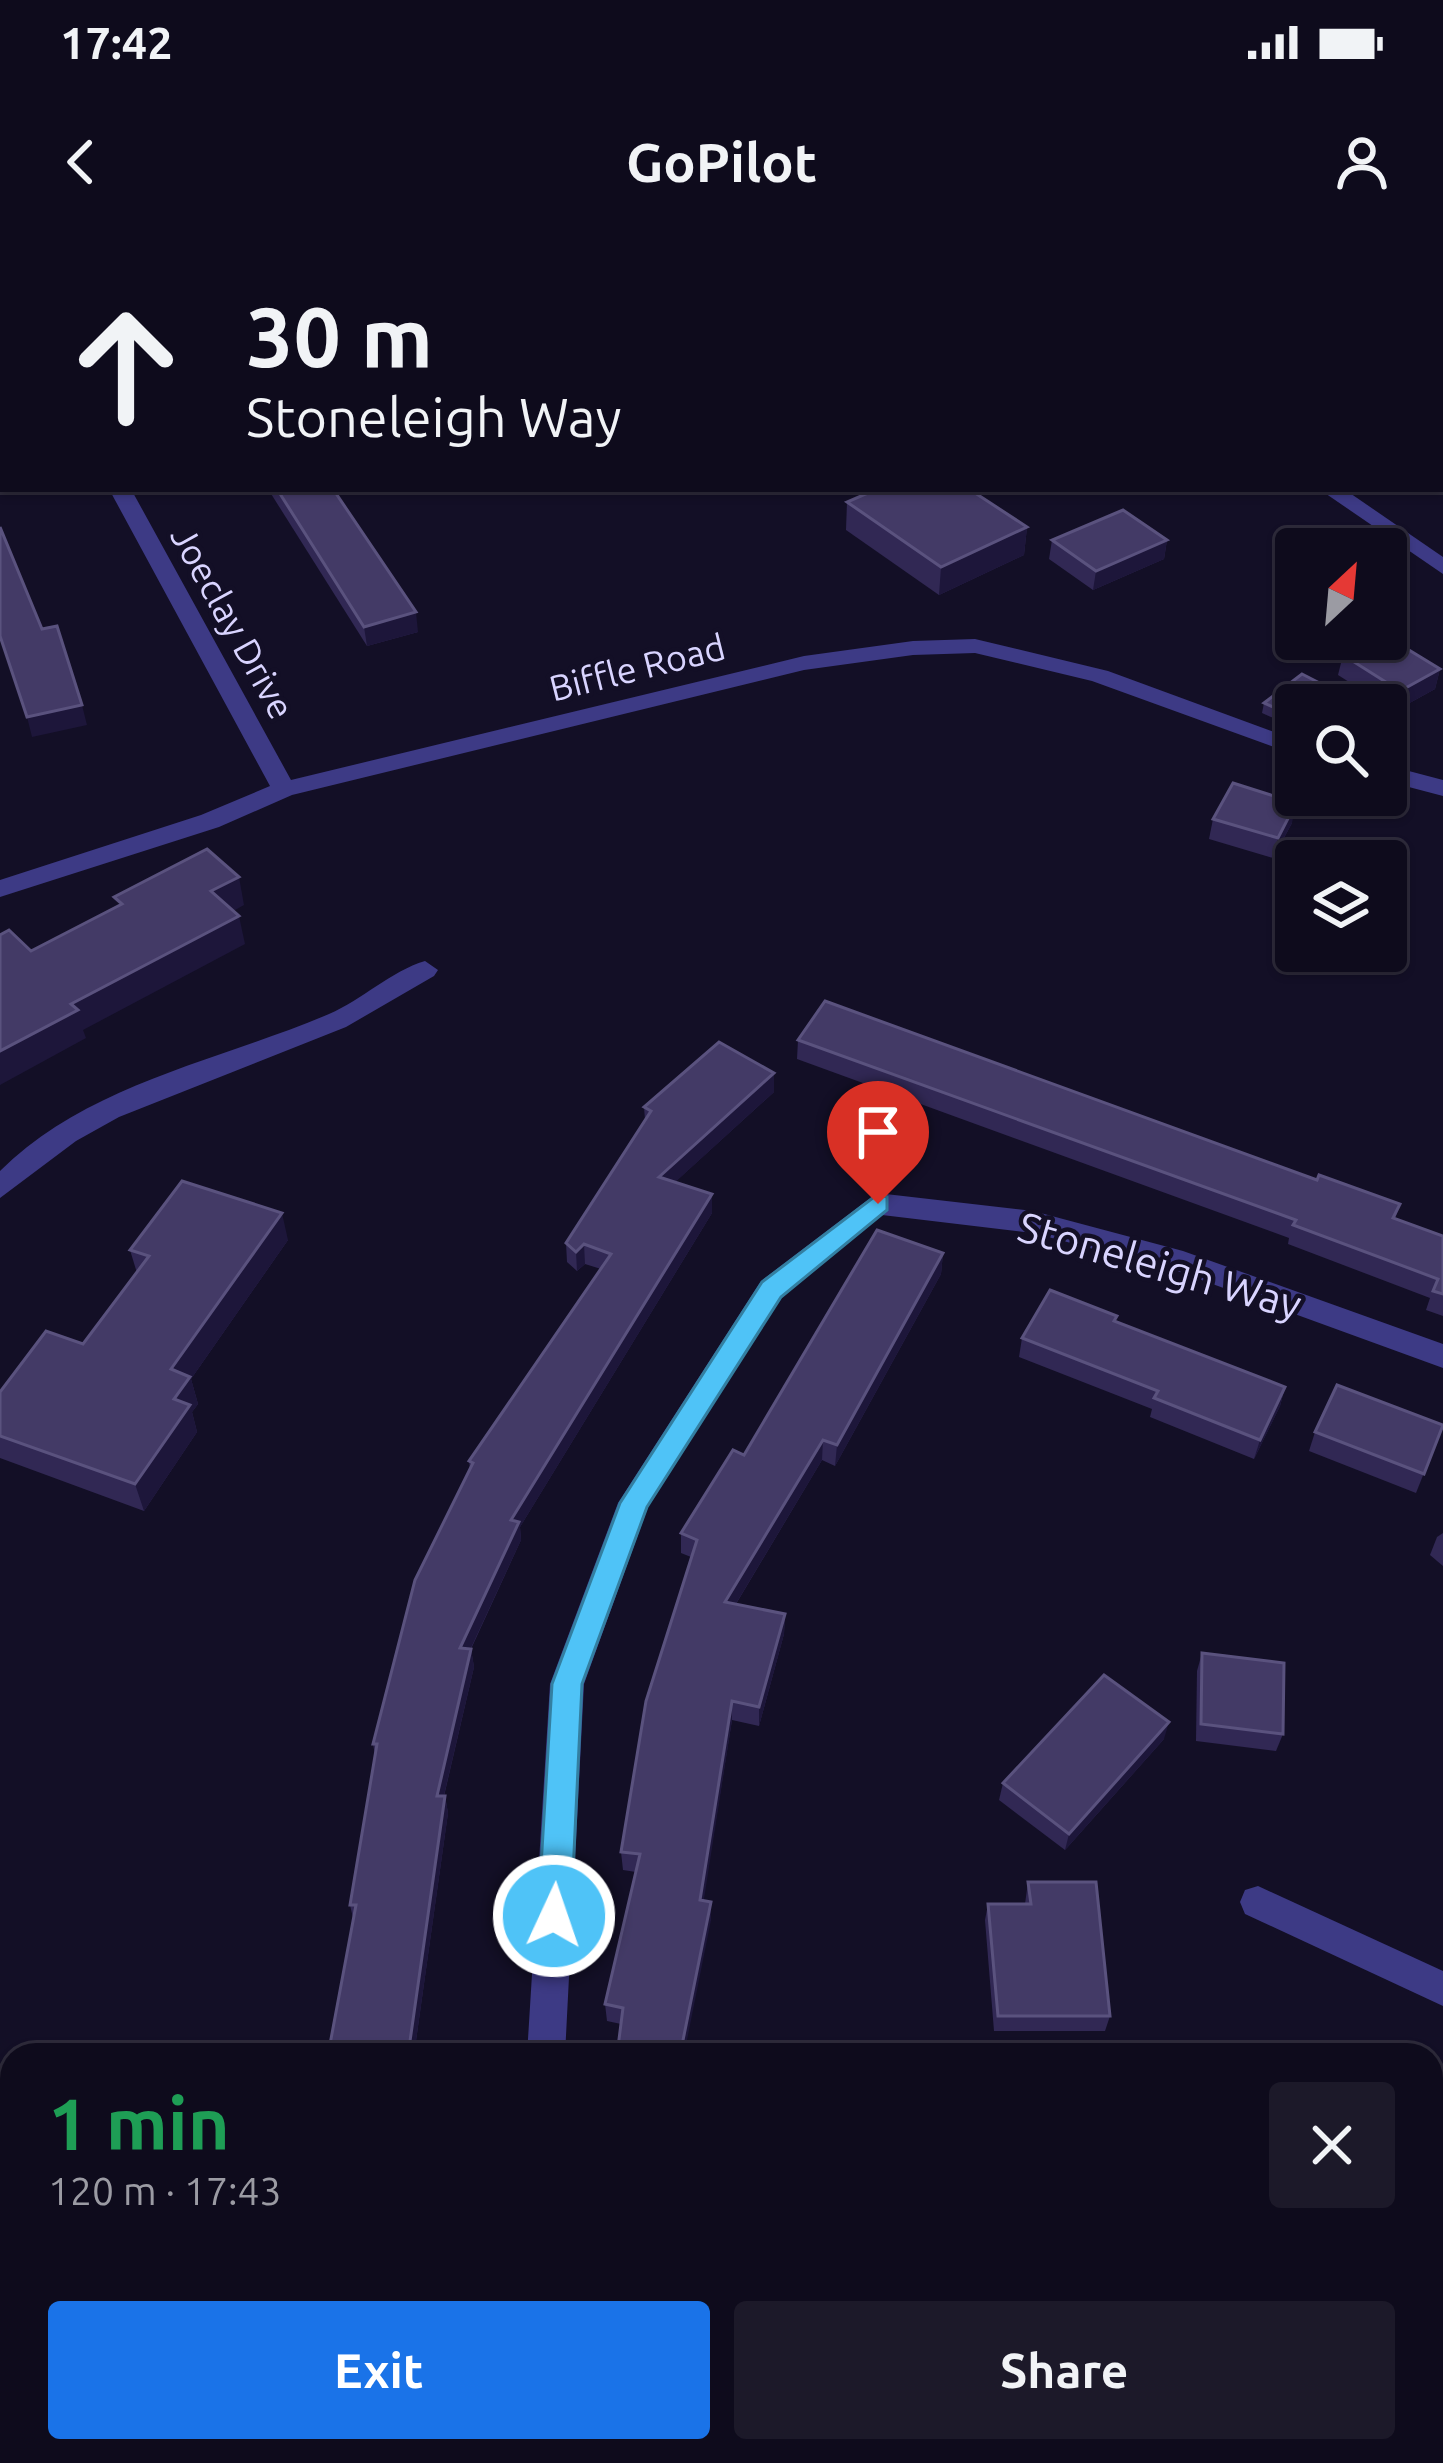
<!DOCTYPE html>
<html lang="en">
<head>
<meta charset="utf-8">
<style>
  :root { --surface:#0e0b1c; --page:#1c1929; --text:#f1f3f6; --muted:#9b9ba3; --line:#2e2b3b; --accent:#1a73e8 }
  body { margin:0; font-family:Ubuntu,sans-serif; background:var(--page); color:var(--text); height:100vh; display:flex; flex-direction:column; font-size:45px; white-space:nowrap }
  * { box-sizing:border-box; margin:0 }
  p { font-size:39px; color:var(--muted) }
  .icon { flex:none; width:66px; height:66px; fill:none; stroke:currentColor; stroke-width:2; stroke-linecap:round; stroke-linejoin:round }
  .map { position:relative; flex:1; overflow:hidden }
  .sheet { position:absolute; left:0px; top:1803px; width:1443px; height:420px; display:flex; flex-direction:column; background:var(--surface); border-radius:36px 36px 0 0; box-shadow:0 3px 9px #0004,0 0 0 3px var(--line) }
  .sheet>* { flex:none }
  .top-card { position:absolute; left:0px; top:0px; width:1443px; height:252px; box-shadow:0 3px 9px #0004,0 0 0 3px var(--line); background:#0e0b1c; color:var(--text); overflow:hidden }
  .needle { width:78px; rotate:26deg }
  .fabs { position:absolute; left:1275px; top:288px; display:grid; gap:24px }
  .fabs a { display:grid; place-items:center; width:132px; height:132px; border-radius:12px; background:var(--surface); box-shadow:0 3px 9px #0004,0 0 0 3px var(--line); font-size:60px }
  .pin { position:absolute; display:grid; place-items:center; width:102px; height:102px; color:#fff; margin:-123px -51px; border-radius:50% 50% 50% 0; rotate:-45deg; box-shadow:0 0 12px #0007 }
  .pin .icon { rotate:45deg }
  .me { position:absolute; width:132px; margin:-66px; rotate:3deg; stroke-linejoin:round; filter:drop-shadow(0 0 9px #0008) }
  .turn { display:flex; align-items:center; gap:42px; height:252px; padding:0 48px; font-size:54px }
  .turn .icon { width:156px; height:156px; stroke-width:2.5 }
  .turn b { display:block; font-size:84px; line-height:102px }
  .round { display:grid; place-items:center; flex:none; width:126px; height:126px; border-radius:12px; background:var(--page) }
  .headline { display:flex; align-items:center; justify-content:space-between; height:204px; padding:0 48px }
  h1 { font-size:72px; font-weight:700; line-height:90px; color:#1e9e55 }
  .primary-button { display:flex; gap:24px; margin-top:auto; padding:24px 48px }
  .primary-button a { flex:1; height:138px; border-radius:12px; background:var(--accent); color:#fff; font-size:48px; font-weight:700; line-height:138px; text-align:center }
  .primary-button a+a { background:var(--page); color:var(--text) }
  .status { display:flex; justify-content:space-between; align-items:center; height:84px; padding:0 60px; background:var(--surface); direction:ltr }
  .status svg { height:33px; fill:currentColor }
  header { display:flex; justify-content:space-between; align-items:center; height:156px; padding:0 48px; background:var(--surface); font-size:54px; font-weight:700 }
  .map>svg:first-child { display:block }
</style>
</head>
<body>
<div class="status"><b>17:42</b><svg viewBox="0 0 49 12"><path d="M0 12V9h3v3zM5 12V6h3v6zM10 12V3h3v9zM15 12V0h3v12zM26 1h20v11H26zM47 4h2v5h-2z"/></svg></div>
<header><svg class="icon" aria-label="back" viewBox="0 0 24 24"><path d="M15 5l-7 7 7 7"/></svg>GoPilot<svg class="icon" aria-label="person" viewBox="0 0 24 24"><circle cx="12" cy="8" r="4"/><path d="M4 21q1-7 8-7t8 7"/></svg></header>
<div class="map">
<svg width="1443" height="2223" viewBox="0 0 1443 2223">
  <rect width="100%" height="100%" fill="#130f26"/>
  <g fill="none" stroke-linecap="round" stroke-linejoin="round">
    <g fill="#3d3a85" fill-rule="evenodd">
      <rect x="1135" y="0" width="18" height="3"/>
      <polygon points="0,18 3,19 3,34 0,33"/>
      <rect x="0" y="227" width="3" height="12"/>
      <polygon points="109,249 131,249 291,540 804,416 913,401 975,399 1108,431 1296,500 1296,515 1092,441 975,413 913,415 804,430 292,555 219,587 0,657 0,640 201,575 270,546"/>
      <polygon points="1319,249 1344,249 1443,317 1443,334"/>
      <polygon points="1386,525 1443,540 1443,556 1386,541"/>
      <path d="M 425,721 L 438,730 L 434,736 L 346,787 L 119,877 L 76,901 L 0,958 L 0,931 C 87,844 219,821 329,774 C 362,760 391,731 425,721 Z"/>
      <polygon points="877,953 1033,971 1183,1011 1443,1104 1443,1128 1177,1031 1033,993 882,975 781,1057 648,1267 584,1444 565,1815 527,1815 550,1444 618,1263 761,1041"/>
      <polygon points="1258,1646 1443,1731 1443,1766 1245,1674 1240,1662 1245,1650"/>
      <polygon points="1443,2136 1443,2187 1431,2192 1431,2141"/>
      <polygon points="503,2211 545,2211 544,2223 502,2223"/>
      <polygon points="1353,2211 1407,2211 1402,2223 1348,2223"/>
    </g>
  </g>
  <g fill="#312854">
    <polygon points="268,249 333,249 418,392 367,406"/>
    <polygon points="847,262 1027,287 1024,315 939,355 846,290"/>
    <polygon points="1052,300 1167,300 1164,319 1093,350 1049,319"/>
    <polygon points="1343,415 1440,429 1435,449 1395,471 1338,435"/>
    <polygon points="1347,457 1346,465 1296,465 1296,488 1262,473 1264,463"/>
    <polygon points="1213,579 1292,583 1273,618 1209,599"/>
    <polygon points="798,800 1317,940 1400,964 1395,979 1443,996 1443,1076 1426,1070 1430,1058 1288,1004 1289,998 797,819"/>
    <polygon points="774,852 675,942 712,954 712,973 520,1287 521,1300 471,1409 474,1427 444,1556 445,1556 448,1573 414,1815 328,1815 353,1678 350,1665 375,1515 373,1504 470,1230 469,1221 601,1029 585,1024 577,1031 567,1022 566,1003 645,880 644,867"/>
    <polygon points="288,1000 191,1139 198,1164 192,1172 197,1192 144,1271 0,1218 0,1152 83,1104 137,1033 130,1010"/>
    <polygon points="943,1013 941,1034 835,1226 822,1220 736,1364 785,1374 784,1394 759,1486 732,1480 703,1660 711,1662 711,1680 621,1784 607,1781 605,1764 636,1632 623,1630 621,1612 691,1317 681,1313 681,1293 744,1215"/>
    <polygon points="1116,1082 1285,1147 1280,1166 1254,1219 1150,1177 1152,1169 1019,1117 1022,1098"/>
    <polygon points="1443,1185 1416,1253 1309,1211 1315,1192"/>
    <polygon points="1443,1293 1443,1326 1430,1315 1437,1297"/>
    <polygon points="1202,1413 1283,1494 1276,1511 1196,1501 1197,1431"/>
    <polygon points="1164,1499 1065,1610 999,1560 1003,1543"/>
    <polygon points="1028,1642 1110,1776 1105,1791 994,1791 985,1680 988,1664 1025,1664"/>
    <polygon points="12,2071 12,2186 0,2186 0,2072"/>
  </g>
  <g fill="#1d163a">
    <polygon points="1027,287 1024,315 939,355 941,327"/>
    <polygon points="1167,300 1164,319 1093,350 1096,331"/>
    <polygon points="416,372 418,392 367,406 364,387"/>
    <polygon points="1440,429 1435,449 1395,471 1400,451"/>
    <polygon points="82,465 87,485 32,497 27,477"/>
    <polygon points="1296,563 1292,583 1273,618 1278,598"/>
    <polygon points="239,637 244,665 217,680 211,651"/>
    <polygon points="239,676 245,704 83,790 86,798 0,845 0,811 71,764"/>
    <polygon points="774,833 774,852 660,956 659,937"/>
    <polygon points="712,954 712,973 520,1287 521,1300 463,1425 460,1408 511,1280"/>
    <polygon points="282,973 288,1000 191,1139 198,1164 192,1172 197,1192 144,1271 135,1244 174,1159 171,1129"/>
    <polygon points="584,1004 585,1024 577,1031 576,1012"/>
    <polygon points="943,1013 941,1034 835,1226 837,1205"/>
    <polygon points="1285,1147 1280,1166 1254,1219 1260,1200"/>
    <polygon points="823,1200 822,1220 725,1382 725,1362"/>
    <polygon points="785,1374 784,1394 759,1486 759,1467"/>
    <polygon points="471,1409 474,1427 440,1572 437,1556"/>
    <polygon points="732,1461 732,1480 701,1678 700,1660"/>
    <polygon points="1169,1482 1164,1499 1065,1610 1069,1594"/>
    <polygon points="445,1556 448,1573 414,1815 408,1815"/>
    <polygon points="711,1662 711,1680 684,1815 680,1815"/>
    <polygon points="12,1953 12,1979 0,1996 0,1969"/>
  </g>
  <g fill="#433a66" stroke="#5a527e" stroke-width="3">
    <polygon points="135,0 183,0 186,3 123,3"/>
    <polygon points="277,249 333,249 416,372 364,387"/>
    <polygon points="877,249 969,249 1027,287 941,327 847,262"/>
    <polygon points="1123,270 1167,300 1096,331 1052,300"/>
    <polygon points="0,287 42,389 57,386 82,465 27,477 0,396"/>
    <polygon points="1386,396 1440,429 1400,451 1343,415 1374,399 1386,399"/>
    <polygon points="1302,434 1347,457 1338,465 1296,465 1296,477 1264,463"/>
    <polygon points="1233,543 1296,563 1278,598 1213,579"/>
    <polygon points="207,609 239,637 211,651 239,676 71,764 78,770 0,811 0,695 9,690 31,711 122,664 114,657"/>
    <polygon points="825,761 1317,940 1319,935 1400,964 1393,978 1443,996 1443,1054 1433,1051 1438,1039 1293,985 1296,980 798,800"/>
    <polygon points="719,802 774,833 659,937 712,954 511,1280 519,1282 460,1408 471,1409 437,1556 445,1556 408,1815 328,1815 356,1665 350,1665 377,1504 373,1504 415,1340 473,1223 469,1221 611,1014 584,1004 576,1012 566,1003 651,871 644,867"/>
    <polygon points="182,941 282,973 171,1129 190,1137 174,1159 190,1165 135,1244 0,1196 0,1152 46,1091 83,1104 149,1016 130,1010"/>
    <polygon points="877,990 943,1013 837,1205 823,1200 725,1362 785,1374 759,1467 732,1461 700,1660 711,1662 680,1815 682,1815 617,1815 623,1768 605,1764 640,1614 621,1612 646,1461 697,1300 681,1293 733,1210 744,1215"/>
    <polygon points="1050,1050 1117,1076 1114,1081 1285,1147 1260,1200 1154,1158 1158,1151 1022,1098"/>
    <polygon points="1337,1145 1443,1185 1424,1234 1315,1192"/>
    <polygon points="1202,1413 1284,1423 1283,1494 1201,1484"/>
    <polygon points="1104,1435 1169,1482 1069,1594 1003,1543"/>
    <polygon points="1028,1642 1096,1642 1110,1776 998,1776 988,1664 1031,1664"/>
    <polygon points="1373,1808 1387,1815 1370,1815"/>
    <polygon points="1431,1836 1442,1841 1431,1873"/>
    <polygon points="0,1882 12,1889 12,1953 0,1969"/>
    <polygon points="12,2071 12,2174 0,2174 0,2072"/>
  </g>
  <polygon fill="#4fc3f7" stroke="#337fa1" stroke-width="3" points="878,954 887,957 887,970 781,1057 647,1267 582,1444 571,1676 566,1686 554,1691 543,1686 538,1676 552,1444 620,1263 762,1042"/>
  <g text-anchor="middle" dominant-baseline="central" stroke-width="9" stroke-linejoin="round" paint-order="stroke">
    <g font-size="36" fill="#d9d4ff" stroke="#130f26">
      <text transform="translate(233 382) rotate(61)">Joeclay Drive</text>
      <text transform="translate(637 427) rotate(-14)">Biffle Road</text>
    </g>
    <g font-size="42" fill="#d9d4ff" stroke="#130f26">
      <text transform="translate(1160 1025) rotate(16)">Stoneleigh Way</text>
    </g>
  </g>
</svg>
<div class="fabs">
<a><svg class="needle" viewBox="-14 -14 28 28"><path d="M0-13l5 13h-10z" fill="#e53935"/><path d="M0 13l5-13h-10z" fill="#9b9ba3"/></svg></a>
<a><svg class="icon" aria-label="search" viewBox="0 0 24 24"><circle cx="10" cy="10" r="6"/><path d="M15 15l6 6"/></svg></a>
<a><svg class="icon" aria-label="layers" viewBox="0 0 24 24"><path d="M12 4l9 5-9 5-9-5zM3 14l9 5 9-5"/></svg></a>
</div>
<div class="pin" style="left:878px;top:964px;background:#d93025"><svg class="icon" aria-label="arrive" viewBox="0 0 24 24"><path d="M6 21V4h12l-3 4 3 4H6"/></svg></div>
<svg class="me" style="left:554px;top:1676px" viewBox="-20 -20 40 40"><circle r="17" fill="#4fc3f7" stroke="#fff" stroke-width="3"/><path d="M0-11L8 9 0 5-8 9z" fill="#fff"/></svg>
<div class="top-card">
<div class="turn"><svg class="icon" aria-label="ahead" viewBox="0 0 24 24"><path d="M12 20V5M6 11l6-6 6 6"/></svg><div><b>30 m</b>Stoneleigh Way</div></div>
</div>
<section class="sheet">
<div class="headline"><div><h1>1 min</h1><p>120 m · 17:43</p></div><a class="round"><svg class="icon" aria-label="close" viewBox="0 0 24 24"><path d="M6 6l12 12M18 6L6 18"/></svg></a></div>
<div class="primary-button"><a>Exit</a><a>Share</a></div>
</section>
</div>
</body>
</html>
